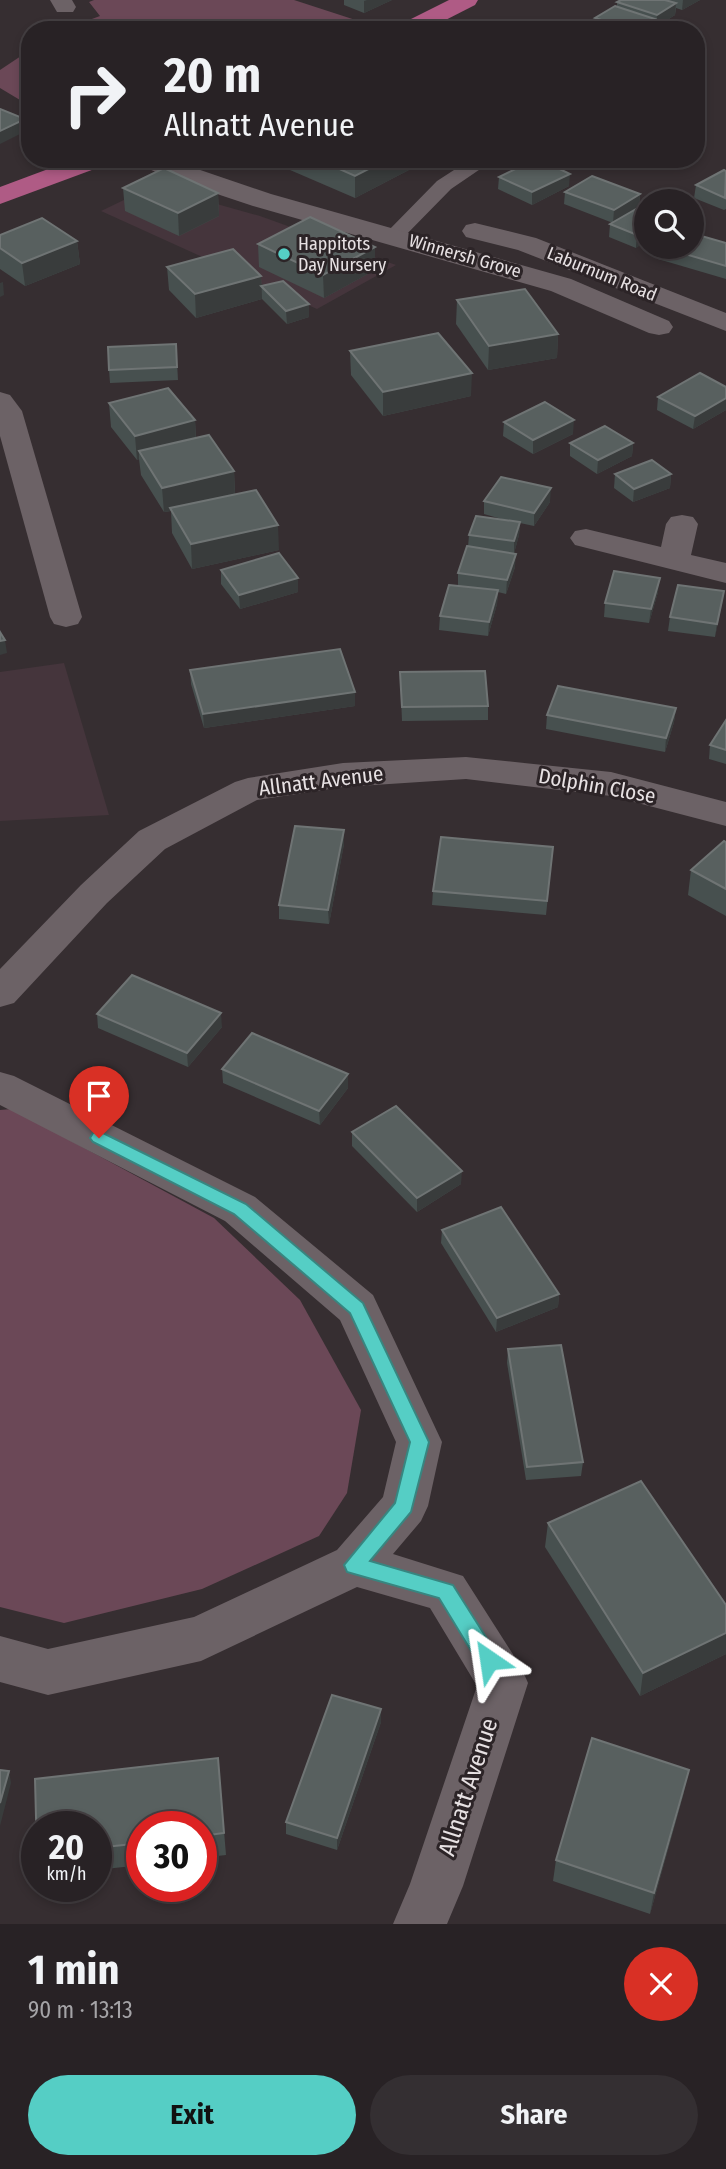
<!DOCTYPE html>
<html lang="en">
<head>
<meta charset="utf-8">
<style>
  :root { --surface:#282225; --page:#342f32; --text:#f1f3f6; --muted:#a5a4a7; --line:#443f42; --accent:#55cec5 }
  body { margin:0; font-family:"Fira Sans Condensed",sans-serif; background:var(--page); color:var(--text); height:100vh; display:flex; flex-direction:column; font-size:26px; white-space:nowrap }
  * { box-sizing:border-box; margin:0 }
  p { font-size:23px; color:var(--muted) }
  .icon { flex:none; width:38px; height:38px; fill:none; stroke:currentColor; stroke-width:2; stroke-linecap:round; stroke-linejoin:round }
  .map { position:relative; height:1924px; overflow:hidden }
  .drawer { display:flex; flex-direction:column; background:var(--surface); flex:1 }
  .drawer>* { flex:none }
  .guide { position:absolute; left:21px; top:21px; width:684px; height:147px; border-radius:28px; box-shadow:0 4px 10px #0003,0 0 0 2px var(--line); background:#282225; color:var(--text); overflow:hidden }
  .controls { position:absolute; left:634px; top:189px; display:grid; gap:14px }
  .controls a { display:grid; place-items:center; width:70px; height:70px; border-radius:50%; background:var(--surface); box-shadow:0 4px 10px #0003,0 0 0 2px var(--line); font-size:35px }
  .speed { position:absolute; left:21px; top:1811px; display:flex; gap:14px; font-size:35px; font-weight:700; text-align:center }
  .speed>* { display:grid; place-content:center; width:91px; height:91px; border-radius:50%; background:var(--surface); box-shadow:0 4px 10px #0003,0 0 0 2px var(--line); line-height:1 }
  .speed small { font-size:18px; font-weight:400 }
  .speed .limit { border:10px solid #d22; background:#fff; color:#111 }
  .pin { position:absolute; display:grid; place-items:center; width:60px; height:60px; color:#fff; margin:-72px -30px; border-radius:50% 50% 50% 0; rotate:-45deg; box-shadow:0 0 7px #0007 }
  .pin .icon { rotate:45deg }
  .me { position:absolute; width:77px; margin:-38px; rotate:328deg; stroke-linejoin:round; filter:drop-shadow(0 0 5px #0008) }
  .turn { display:flex; align-items:center; gap:24px; height:147px; padding:0 28px; font-size:32px }
  .turn .icon { width:91px; height:91px; stroke-width:2.5 }
  .turn b { display:block; font-size:49px; line-height:60px }
  .round { display:grid; place-items:center; flex:none; width:74px; height:74px; border-radius:37px; background:var(--page) }
  .headline { display:flex; align-items:center; justify-content:space-between; height:119px; padding:0 28px }
  h1 { font-size:42px; font-weight:700; line-height:52px }
  .button { display:flex; gap:14px; margin-top:auto; padding:14px 28px }
  .button a { flex:1; height:80px; border-radius:42px; background:var(--accent); color:#111; font-size:28px; font-weight:700; line-height:80px; text-align:center }
  .button a+a { background:var(--page); color:var(--text) }
  .map>svg:first-child { display:block }
</style>
</head>
<body>
<div class="map">
<svg width="726" height="1924" viewBox="0 0 726 1924">
  <rect width="100%" height="100%" fill="#362e31"/>
  <g fill="#45353c">
    <polygon points="153,186 260,216 396,265 317,309 101,211"/>
    <polygon points="64,663 109,815 0,821 0,672"/>
  </g>
  <g fill="#6b4857">
    <polygon points="94,0 294,0 374,26 366,30 62,30 100,16 89,2"/>
    <polygon points="30,50 30,106 0,88 0,70"/>
    <polygon points="12,1109 214,1218 300,1300 361,1410 347,1493 319,1536 202,1589 64,1623 0,1607 0,1110"/>
  </g>
  <g fill="none" stroke-linecap="round" stroke-linejoin="round">
    <polygon fill="#6c6266" fill-rule="evenodd" points="471,159 495,159 451,189 401,240 387,240 384,236 387,232 437,181"/>
    <g fill="#6c6266" fill-rule="evenodd">
      <polygon points="50,0 72,0 76,7 73,12 57,12"/>
      <polygon points="133,159 168,159 271,194 571,279 669,321 673,327 669,333 659,335 649,333 551,291 253,206 175,180 137,164"/>
      <polygon points="475,223 536,238 726,313 726,331 518,250 466,237 462,231 466,225"/>
      <polygon points="0,392 10,395 22,411 82,617 78,624 66,627 54,624 50,617 0,436"/>
      <polygon points="682,515 693,517 698,524 691,555 726,563 726,583 575,545 570,538 575,531 586,529 661,547 666,524 671,517"/>
      <polygon points="466,757 611,772 726,802 726,826 611,796 466,779 343,787 257,800 165,849 107,903 14,1003 0,1007 0,969 81,885 139,831 235,782 248,778 343,763"/>
      <polygon points="0,1072 14,1076 255,1197 373,1295 442,1442 428,1506 421,1521 393,1554 463,1576 521,1667 528,1683 463,1886 447,1924 393,1924 410,1884 477,1686 430,1608 357,1587 201,1661 48,1695 0,1682 0,1636 48,1649 194,1617 337,1550 383,1497 396,1442 340,1320 225,1221 0,1105"/>
    </g>
    <g fill="#af5b85" fill-rule="evenodd">
      <polygon points="449,0 478,0 475,5 426,30 396,30 399,25"/>
      <polygon points="75,159 112,159 108,164 0,204 0,187"/>
    </g>
  </g>
  <g fill="#47504f">
    <polygon points="344,0 392,0 364,13 344,5"/>
    <polygon points="621,0 700,0 682,10 676,8 675,15 656,27 654,26 654,30 594,29 595,18 617,7 617,2"/>
    <polygon points="290,159 430,159 355,198 290,170"/>
    <polygon points="726,171 726,209 724,210 694,198 696,185"/>
    <polygon points="499,177 569,186 532,205 498,189"/>
    <polygon points="123,188 218,193 219,216 179,236 125,211"/>
    <polygon points="565,192 640,194 639,207 617,221 643,205 636,248 609,237 610,224 613,223 564,204"/>
    <polygon points="0,235 77,241 80,264 25,286 0,269"/>
    <polygon points="726,243 726,279 658,259 660,247"/>
    <polygon points="258,244 375,247 375,270 324,298 259,267"/>
    <polygon points="167,267 261,276 262,299 196,318 169,290"/>
    <polygon points="261,286 309,317 287,324 262,299"/>
    <polygon points="457,300 558,334 557,358 488,370 456,324"/>
    <polygon points="176,344 178,380 110,383 109,370"/>
    <polygon points="350,351 471,396 383,416 351,375"/>
    <polygon points="726,387 726,410 693,429 657,410 658,397"/>
    <polygon points="109,403 195,420 196,438 234,471 235,494 279,550 192,569 172,533 171,511 164,512 141,475 139,459 137,460 111,427"/>
    <polygon points="504,422 573,434 533,454 503,436"/>
    <polygon points="570,443 633,443 632,456 597,474 570,456"/>
    <polygon points="615,474 671,474 670,488 633,502 614,488"/>
    <polygon points="484,501 550,502 534,526 520,523 519,535 514,553 515,567 506,594 498,592 497,604 488,636 439,630 440,616 458,586 458,573 468,547 469,535 505,520 484,514"/>
    <polygon points="221,570 298,578 298,592 240,609 221,584"/>
    <polygon points="724,591 715,637 668,631 670,617"/>
    <polygon points="658,592 649,623 604,617 605,603"/>
    <polygon points="190,670 355,706 204,728 191,684"/>
    <polygon points="400,672 488,706 488,720 402,721"/>
    <polygon points="676,708 674,722 665,752 546,729 547,715"/>
    <polygon points="726,720 726,764 709,759 710,745"/>
    <polygon points="344,830 344,844 329,924 279,919 279,905"/>
    <polygon points="726,842 726,916 688,895 691,870"/>
    <polygon points="553,847 546,915 432,905 433,891"/>
    <polygon points="97,1014 222,1027 188,1067 98,1028"/>
    <polygon points="222,1069 348,1088 320,1125 223,1083"/>
    <polygon points="352,1132 461,1184 417,1212 352,1146"/>
    <polygon points="442,1230 559,1294 558,1307 496,1332 441,1243"/>
    <polygon points="508,1349 583,1462 581,1476 526,1480 507,1363"/>
    <polygon points="548,1523 726,1605 726,1654 640,1696 545,1547"/>
    <polygon points="381,1709 381,1722 337,1850 286,1834 286,1822"/>
    <polygon points="218,1758 226,1855 201,1858 201,1827 142,1827 142,1865 96,1870 96,1827"/>
    <polygon points="684,1792 650,1914 553,1881 556,1860"/>
  </g>
  <g fill="#393c3c">
    <polygon points="367,0 392,0 364,13 364,1"/>
    <polygon points="683,0 700,0 682,10"/>
    <polygon points="676,3 675,15 656,27 657,15"/>
    <polygon points="655,19 654,30 637,30"/>
    <polygon points="25,119 26,131 0,144 0,131"/>
    <polygon points="388,159 430,159 355,198 355,176"/>
    <polygon points="570,174 569,186 532,205 532,192"/>
    <polygon points="218,193 219,216 179,236 178,213"/>
    <polygon points="640,194 639,207 613,223 614,210"/>
    <polygon points="646,230 646,242 636,248 637,235"/>
    <polygon points="77,241 80,264 25,286 22,263"/>
    <polygon points="375,247 375,270 324,298 323,275"/>
    <polygon points="261,276 262,299 196,318 195,294"/>
    <polygon points="3,282 4,295 0,297 0,283"/>
    <polygon points="309,304 309,317 287,324 286,311"/>
    <polygon points="558,334 557,358 488,370 489,346"/>
    <polygon points="472,373 471,396 383,416 383,392"/>
    <polygon points="726,398 726,410 693,429 695,416"/>
    <polygon points="195,420 196,444 139,451 139,459 137,460 135,436"/>
    <polygon points="574,420 573,434 533,454 533,440"/>
    <polygon points="633,443 632,456 597,474 598,460"/>
    <polygon points="234,471 235,496 170,508 171,511 164,512 162,488"/>
    <polygon points="671,474 670,488 633,502 634,489"/>
    <polygon points="551,488 550,502 534,526 534,513"/>
    <polygon points="520,522 519,535 514,554 514,541"/>
    <polygon points="278,525 279,550 192,569 191,544"/>
    <polygon points="516,554 515,567 506,594 507,580"/>
    <polygon points="298,578 298,592 240,609 239,595"/>
    <polygon points="660,578 658,592 649,623 651,609"/>
    <polygon points="498,590 497,604 488,636 489,622"/>
    <polygon points="724,591 722,605 715,637 717,624"/>
    <polygon points="5,640 7,653 0,655 0,641"/>
    <polygon points="355,692 355,706 204,728 203,714"/>
    <polygon points="676,708 674,722 665,752 666,738"/>
    <polygon points="344,830 344,844 329,924 328,910"/>
    <polygon points="221,1013 222,1027 188,1067 187,1053"/>
    <polygon points="348,1074 348,1088 320,1125 319,1111"/>
    <polygon points="462,1171 461,1184 417,1212 417,1198"/>
    <polygon points="559,1294 558,1307 496,1332 497,1318"/>
    <polygon points="726,1633 726,1654 640,1696 643,1673"/>
    <polygon points="381,1709 381,1722 337,1850 337,1838"/>
    <polygon points="689,1770 684,1792 650,1914 654,1893"/>
    <polygon points="9,1771 11,1783 0,1826 0,1803"/>
  </g>
  <g fill="#58605f" stroke="#6f7474" stroke-width="2">
    <polygon points="621,0 665,0 676,3 657,15 617,2"/>
    <polygon points="615,6 655,19 637,30 633,30 595,18"/>
    <polygon points="580,26 592,30 574,30"/>
    <polygon points="0,109 25,119 0,131"/>
    <polygon points="317,159 388,159 355,176"/>
    <polygon points="536,159 539,159 570,174 532,192 499,177"/>
    <polygon points="164,168 218,193 178,213 123,188"/>
    <polygon points="724,170 726,171 725,198 696,185"/>
    <polygon points="592,176 640,194 614,210 565,192"/>
    <polygon points="643,205 646,206 646,230 637,235 610,224"/>
    <polygon points="310,217 375,247 323,275 258,244"/>
    <polygon points="42,218 77,241 22,263 0,248 0,235"/>
    <polygon points="691,233 726,243 726,266 661,247 691,247"/>
    <polygon points="233,249 261,276 195,294 167,267"/>
    <polygon points="283,281 309,304 286,311 261,286"/>
    <polygon points="525,289 558,334 489,346 457,300"/>
    <polygon points="438,333 472,373 383,392 350,351"/>
    <polygon points="176,344 177,367 109,370 108,347"/>
    <polygon points="700,373 726,387 726,398 695,416 658,397"/>
    <polygon points="168,388 195,420 135,436 109,403"/>
    <polygon points="545,402 574,420 533,440 504,422"/>
    <polygon points="605,426 633,443 598,460 570,443"/>
    <polygon points="209,435 234,471 162,488 139,451"/>
    <polygon points="652,460 671,474 634,489 615,474"/>
    <polygon points="501,477 551,488 534,513 484,501"/>
    <polygon points="256,490 278,525 191,544 170,508"/>
    <polygon points="476,516 520,522 514,541 469,535"/>
    <polygon points="467,546 516,554 507,580 458,573"/>
    <polygon points="279,553 298,578 239,595 221,570"/>
    <polygon points="614,571 660,578 651,609 605,603"/>
    <polygon points="449,585 498,590 489,622 440,616"/>
    <polygon points="678,585 724,591 717,624 670,617"/>
    <polygon points="0,632 5,640 0,641"/>
    <polygon points="340,649 355,692 203,714 190,670"/>
    <polygon points="485,671 488,706 402,707 400,672"/>
    <polygon points="558,686 676,708 666,738 547,715"/>
    <polygon points="726,720 726,750 710,745"/>
    <polygon points="295,826 344,830 328,910 279,905"/>
    <polygon points="441,837 553,847 547,901 433,891"/>
    <polygon points="724,841 726,842 726,889 691,870"/>
    <polygon points="132,975 221,1013 187,1053 97,1014"/>
    <polygon points="252,1033 348,1074 319,1111 222,1069"/>
    <polygon points="396,1106 462,1171 417,1198 352,1132"/>
    <polygon points="501,1207 559,1294 497,1318 442,1230"/>
    <polygon points="561,1345 583,1462 527,1467 508,1349"/>
    <polygon points="641,1481 726,1605 726,1633 643,1673 548,1523"/>
    <polygon points="332,1695 381,1709 337,1838 286,1822"/>
    <polygon points="592,1738 689,1770 654,1893 556,1860"/>
    <polygon points="218,1758 224,1833 201,1836 201,1827 142,1827 142,1843 96,1848 96,1827 37,1827 37,1855 35,1779"/>
    <polygon points="0,1770 9,1771 0,1803"/>
  </g>
  <polygon fill="#55cec5" stroke="#378680" stroke-width="2" points="99,1131 246,1204 363,1303 429,1442 411,1512 370,1561 453,1585 496,1653 499,1660 496,1667 489,1670 481,1667 439,1598 354,1574 347,1572 344,1565 395,1503 410,1442 350,1313 234,1214 93,1142 90,1138 93,1133"/>
  <circle fill="#55cec5" stroke="#2c2427" stroke-width="2.5" cx="284" cy="254" r="7"/>
  <g text-anchor="middle" dominant-baseline="central" stroke-width="6" stroke-linejoin="round" paint-order="stroke">
    <g font-size="18" fill="#e7e1e3" stroke="#2c2427" text-anchor="start">
      <text x="298" y="244">Happitots<tspan x="298" dy="21">Day Nursery</tspan></text>
    </g>
    <g font-size="18" fill="#e7e1e3" stroke="#2c2427">
      <text transform="translate(465 256) rotate(16)">Winnersh Grove</text>
      <text transform="translate(602 274) rotate(22)">Laburnum Road</text>
    </g>
    <g font-size="21" fill="#e7e1e3" stroke="#2c2427">
      <text transform="translate(321 781) rotate(-7)">Allnatt Avenue</text>
      <text transform="translate(597 786) rotate(10)">Dolphin Close</text>
    </g>
    <g font-size="24" fill="#e7e1e3" stroke="#2c2427">
      <text transform="translate(468 1787) rotate(-72)">Allnatt Avenue</text>
    </g>
  </g>
</svg>
<div class="controls">
<a><svg class="icon" aria-label="search" viewBox="0 0 24 24"><circle cx="10" cy="10" r="6"/><path d="M15 15l6 6"/></svg></a>
</div>
<div class="speed"><div>20<small>km/h</small></div><div class="limit">30</div></div>
<div class="pin" style="left:99px;top:1138px;background:#d93025"><svg class="icon" aria-label="arrive" viewBox="0 0 24 24"><path d="M6 21V4h12l-3 4 3 4H6"/></svg></div>
<svg class="me" style="left:489px;top:1660px" viewBox="-20 -20 40 40"><path d="M0-17L14 15 0 8-14 15z" fill="#55cec5" stroke="#fff" stroke-width="4"/></svg>
<div class="guide">
<div class="turn"><svg class="icon" aria-label="right" viewBox="0 0 24 24"><path d="M7 20v-9h11M14 6l5 5-5 5"/></svg><div><b>20 m</b>Allnatt Avenue</div></div>
</div>
</div>
<section class="drawer">
<div class="headline"><div><h1>1 min</h1><p>90 m · 13:13</p></div><a class="round" style="background:#d93025;color:#fff"><svg class="icon" aria-label="close" viewBox="0 0 24 24"><path d="M6 6l12 12M18 6L6 18"/></svg></a></div>
<div class="button"><a>Exit</a><a>Share</a></div>
</section>
</body>
</html>
